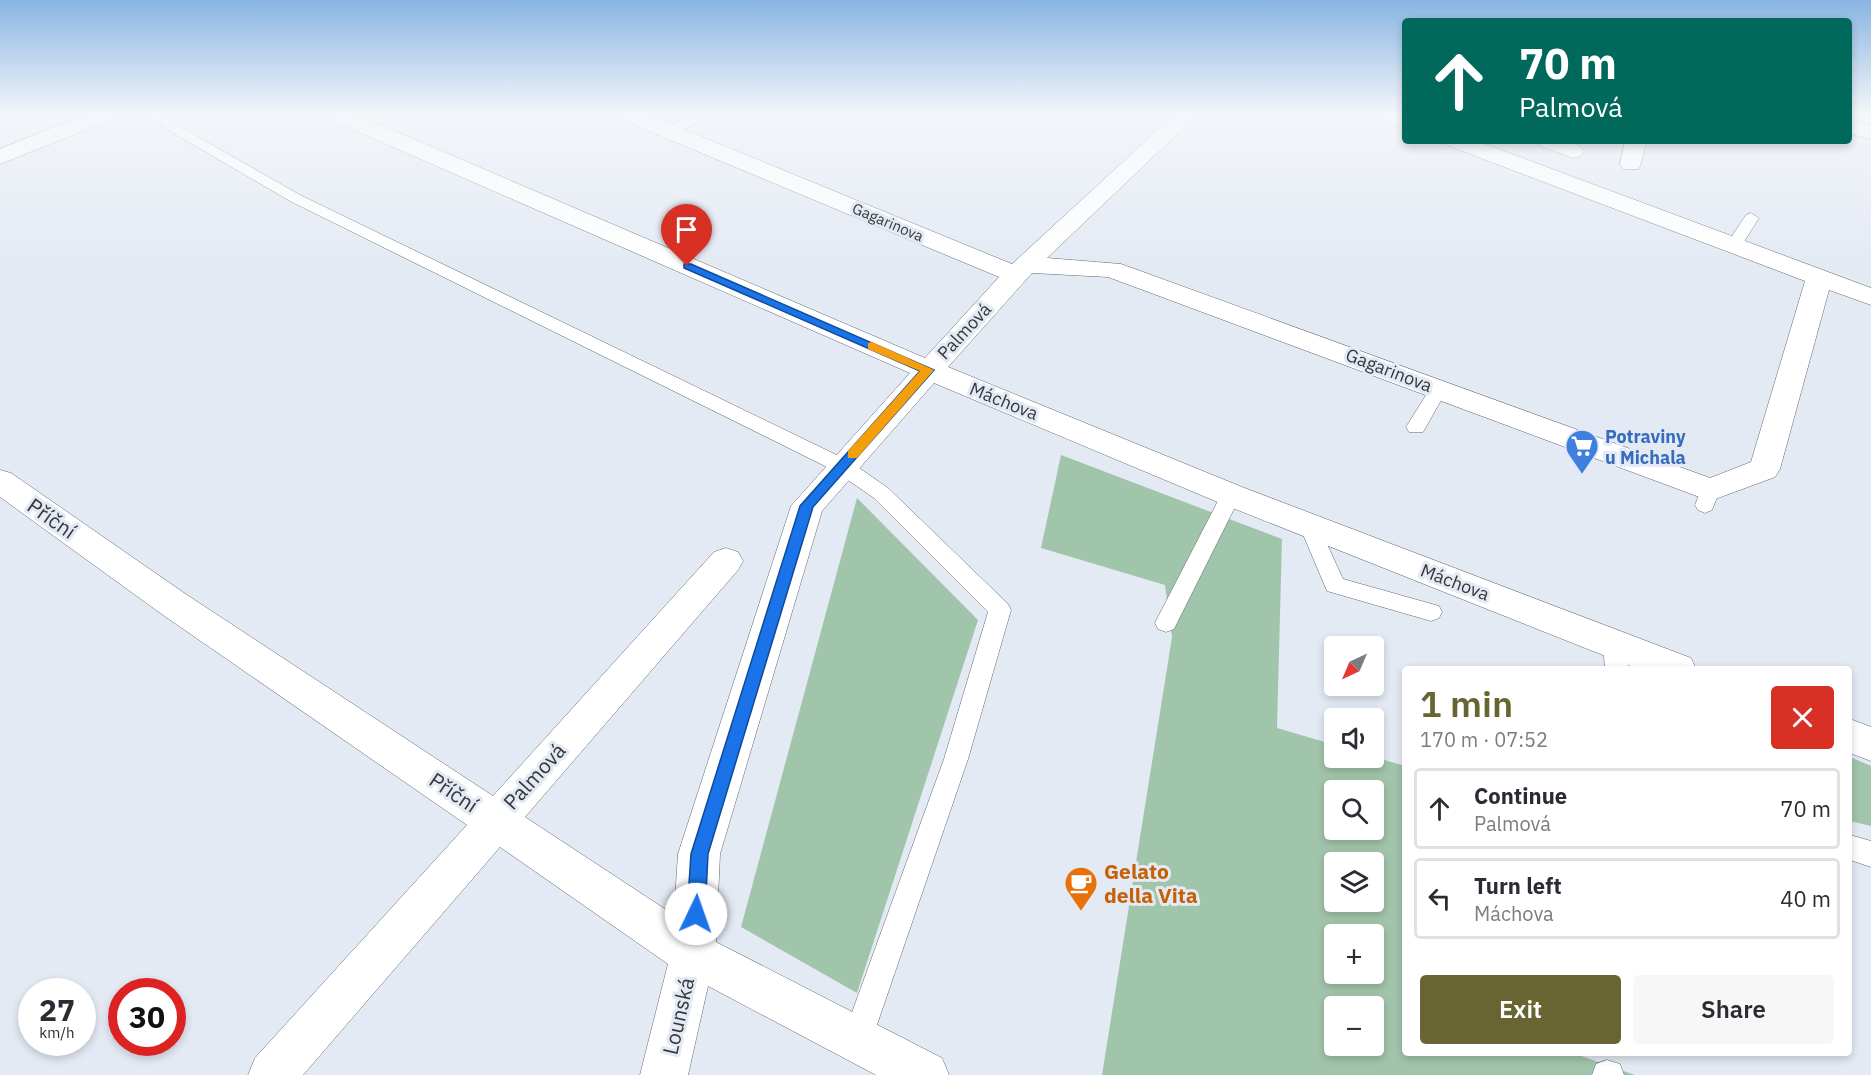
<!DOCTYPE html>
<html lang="en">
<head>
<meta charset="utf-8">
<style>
  :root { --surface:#fff; --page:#f7f7f7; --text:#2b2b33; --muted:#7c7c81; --line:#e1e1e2; --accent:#696532 }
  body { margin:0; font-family:"IBM Plex Sans",sans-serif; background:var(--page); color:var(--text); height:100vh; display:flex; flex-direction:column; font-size:22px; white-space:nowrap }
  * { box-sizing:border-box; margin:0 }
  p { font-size:20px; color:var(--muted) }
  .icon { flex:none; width:33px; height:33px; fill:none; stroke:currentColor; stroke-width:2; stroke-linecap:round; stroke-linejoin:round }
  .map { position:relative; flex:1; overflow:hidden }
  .panel { position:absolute; left:1402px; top:666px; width:450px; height:390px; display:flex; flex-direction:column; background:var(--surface); border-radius:6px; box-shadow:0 3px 9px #0003 }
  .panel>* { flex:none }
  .top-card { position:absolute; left:1402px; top:18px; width:450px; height:126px; border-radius:6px; box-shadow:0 3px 9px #0003; background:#00695c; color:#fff; overflow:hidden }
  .needle { width:39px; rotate:224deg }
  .tools { position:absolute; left:1324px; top:636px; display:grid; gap:12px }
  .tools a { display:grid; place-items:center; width:60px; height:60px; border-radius:6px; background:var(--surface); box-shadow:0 3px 9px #0003; font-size:30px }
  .speed { position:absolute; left:18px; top:978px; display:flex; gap:12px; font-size:30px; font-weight:700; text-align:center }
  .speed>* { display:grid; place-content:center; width:78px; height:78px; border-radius:50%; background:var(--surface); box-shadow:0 3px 9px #0003; line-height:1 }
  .speed small { font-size:15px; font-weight:400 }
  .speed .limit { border:9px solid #d22; background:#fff; color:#111 }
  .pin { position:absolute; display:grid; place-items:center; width:51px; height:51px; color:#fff; margin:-62px -26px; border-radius:50% 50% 50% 0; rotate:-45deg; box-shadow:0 0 6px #0007 }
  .pin .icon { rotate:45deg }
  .me { position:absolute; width:66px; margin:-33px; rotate:3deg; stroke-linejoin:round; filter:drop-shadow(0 0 4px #0008) }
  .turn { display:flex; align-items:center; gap:21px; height:126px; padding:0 18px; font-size:27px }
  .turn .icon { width:78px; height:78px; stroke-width:2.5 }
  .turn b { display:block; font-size:42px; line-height:51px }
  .round { display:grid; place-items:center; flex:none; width:63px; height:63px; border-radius:6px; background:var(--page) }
  .head { display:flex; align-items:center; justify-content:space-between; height:102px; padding:0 18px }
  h1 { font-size:36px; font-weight:600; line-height:45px; color:var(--accent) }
  .cta { display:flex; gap:12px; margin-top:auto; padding:12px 18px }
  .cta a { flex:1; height:69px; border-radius:6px; background:var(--accent); color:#fff; font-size:24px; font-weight:600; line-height:69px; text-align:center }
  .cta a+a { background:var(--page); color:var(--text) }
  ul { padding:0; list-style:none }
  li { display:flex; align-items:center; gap:18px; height:81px; margin:0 12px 9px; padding:0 6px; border:3px solid var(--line); border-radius:6px }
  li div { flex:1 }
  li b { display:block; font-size:22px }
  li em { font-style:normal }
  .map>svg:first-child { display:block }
</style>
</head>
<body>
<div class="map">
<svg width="1871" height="1075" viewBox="0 0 1871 1075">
  <rect width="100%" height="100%" fill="#e4eaf4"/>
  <g fill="#a1c5ab" fill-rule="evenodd">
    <path d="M 1061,455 L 1282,539 L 1277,728 L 1335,745 L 1335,758 L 1374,757 L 1405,766 L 1406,1053 L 1573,1053 L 1635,1075 L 1102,1075 L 1172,637 L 1165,585 L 1041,548 ZM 1335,790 L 1374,790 L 1374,830 L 1335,830 ZM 1335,862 L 1374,862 L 1374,902 L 1335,902 ZM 1335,934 L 1374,934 L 1374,974 L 1335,974 ZM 1335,1006 L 1374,1006 L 1374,1046 L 1335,1046 Z"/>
    <polygon points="857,498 978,620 857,993 741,927"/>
    <polygon points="1850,757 1871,766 1871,826 1850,821"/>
  </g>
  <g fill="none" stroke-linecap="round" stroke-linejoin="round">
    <g stroke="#636770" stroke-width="1">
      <g id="lane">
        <polygon points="141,114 158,114 300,195 849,461 888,488 1008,604 1011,610 968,759 868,1051 857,1055 846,1051 842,1040 944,759 988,612 874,498 835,471 290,201"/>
        <polygon points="693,114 710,114 676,135 666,135 666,129"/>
        <polygon points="1751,213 1759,218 1740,248 1734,250 1728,248 1726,245 1746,215"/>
        <polygon points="1439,382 1448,388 1426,427 1423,432 1409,432 1406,427 1433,384"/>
        <polygon points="1710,483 1717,485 1720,490 1712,510 1705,513 1698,510 1695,505 1703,485"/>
        <polygon points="1231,488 1238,490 1241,495 1174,629 1166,632 1158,629 1155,623 1158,617 1221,495 1224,490"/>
        <polygon points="1309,517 1316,520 1343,579 1439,606 1442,612 1439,618 1431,621 1327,591 1299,525 1302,520"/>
        <polygon points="1614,635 1622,637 1629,669 1605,669 1603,644 1606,637"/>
        <polygon points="1850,835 1871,841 1871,867 1850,860"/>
        <polygon points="1607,1060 1620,1064 1624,1075 1592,1075 1596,1064"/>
      </g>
    </g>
    <g stroke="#636770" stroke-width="1">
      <g id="street">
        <polygon points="86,114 116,114 113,119 0,164 0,149"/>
        <polygon points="326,114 355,114 925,358 999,277 620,119 617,114 646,114 1012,264 1175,114 1198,114 1047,258 1121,264 1710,478 1751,462 1805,281 1449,146 1446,141 1477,141 1871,288 1871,305 1829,290 1780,469 1775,477 1710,501 1108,277 1032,273 948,367 1242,487 1691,658 1696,669 1638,669 1220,503 934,383 822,511 720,854 716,942 942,1058 949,1075 876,1075 708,986 688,1075 640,1075 668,964 500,847 303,1075 248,1075 255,1058 467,825 163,615 0,497 0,470 11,473 187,595 493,796 714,552 726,548 738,552 743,561 738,570 525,817 674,915 678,854 791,506 910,373 329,119"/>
        <polygon points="1375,114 1406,114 1406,127 1378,119"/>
        <polygon points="1850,121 1871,125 1871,139 1850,134"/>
        <path d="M 1537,141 C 1552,141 1574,137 1584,151 L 1581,156 L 1573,158 L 1540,146 Z"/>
        <polygon points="1625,141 1647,141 1639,169 1623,169 1620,164"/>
        <polygon points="1850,719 1871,727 1871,761 1850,753"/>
      </g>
    </g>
    <use href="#lane" fill="#fff" fill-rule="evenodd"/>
    <use href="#street" fill="#fff" fill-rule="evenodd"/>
  </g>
  <linearGradient id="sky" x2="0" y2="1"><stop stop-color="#89b4e2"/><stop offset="0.43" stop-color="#f3f6fa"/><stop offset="1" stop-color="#f3f6fa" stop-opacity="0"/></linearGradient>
  <rect width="1871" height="264" fill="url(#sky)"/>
  <polygon fill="#1a73e8" stroke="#114b97" stroke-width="1.5" points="684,264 691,264 934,370 813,507 708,854 705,914 702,920 696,923 689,920 687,914 691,854 800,506 920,371 684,268"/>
  <polygon fill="#f59e0b" points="872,342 934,370 857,458 848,458 848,451 920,371 868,349 868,343"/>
  <defs>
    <g id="supermarket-pin" transform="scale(1.725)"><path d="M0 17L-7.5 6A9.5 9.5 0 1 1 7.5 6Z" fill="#3f7fe0" stroke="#e4eaf4"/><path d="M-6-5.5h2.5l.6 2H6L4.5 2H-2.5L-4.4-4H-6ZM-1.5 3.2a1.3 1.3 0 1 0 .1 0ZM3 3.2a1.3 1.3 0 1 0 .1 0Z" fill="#fff"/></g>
    <g id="cafe-pin" transform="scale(1.725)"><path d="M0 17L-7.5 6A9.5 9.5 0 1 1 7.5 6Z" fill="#e8710a" stroke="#e4eaf4"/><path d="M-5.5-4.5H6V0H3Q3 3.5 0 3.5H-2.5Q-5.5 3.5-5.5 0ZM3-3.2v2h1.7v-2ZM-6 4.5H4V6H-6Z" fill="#fff"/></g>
  </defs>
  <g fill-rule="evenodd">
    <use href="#supermarket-pin" x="1582" y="446"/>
    <use href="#cafe-pin" x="1081" y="883"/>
  </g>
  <g text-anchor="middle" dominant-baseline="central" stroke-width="6" stroke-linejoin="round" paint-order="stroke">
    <g font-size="15" fill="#36383c" stroke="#e4eaf4">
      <text transform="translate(888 222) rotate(23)">Gagarinova</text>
    </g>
    <g font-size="18" fill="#36383c" stroke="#e4eaf4">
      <text transform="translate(964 331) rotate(-47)">Palmová</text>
      <text transform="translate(1389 370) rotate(21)">Gagarinova</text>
      <text transform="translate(1004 401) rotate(22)">Máchova</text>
      <text transform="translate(1455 582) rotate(21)">Máchova</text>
    </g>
    <g font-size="18" font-weight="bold" fill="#366cbe" stroke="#e4eaf4" text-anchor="start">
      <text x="1605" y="436">Potraviny<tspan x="1605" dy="21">u Michala</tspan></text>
    </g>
    <g font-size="21" fill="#36383c" stroke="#e4eaf4">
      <text transform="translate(52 518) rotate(35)">Příční</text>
      <text transform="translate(534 776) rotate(-48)">Palmová</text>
      <text transform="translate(454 792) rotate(34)">Příční</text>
      <text transform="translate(678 1016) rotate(-77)">Lounská</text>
    </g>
    <g font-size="21" font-weight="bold" fill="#c56008" stroke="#e4eaf4" text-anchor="start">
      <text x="1104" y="871">Gelato<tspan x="1104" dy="24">della Vita</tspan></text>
    </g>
  </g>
</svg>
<div class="tools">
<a><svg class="needle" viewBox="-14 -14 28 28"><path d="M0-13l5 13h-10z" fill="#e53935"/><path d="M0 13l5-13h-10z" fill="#7c7c81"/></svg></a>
<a><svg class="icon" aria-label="sound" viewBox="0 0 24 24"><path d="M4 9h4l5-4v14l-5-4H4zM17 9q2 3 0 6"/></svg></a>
<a><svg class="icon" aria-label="search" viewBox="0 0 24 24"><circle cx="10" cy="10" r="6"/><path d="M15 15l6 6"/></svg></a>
<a><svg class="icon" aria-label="layers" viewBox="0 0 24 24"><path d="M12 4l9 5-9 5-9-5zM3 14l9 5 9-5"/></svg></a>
<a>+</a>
<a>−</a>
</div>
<div class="speed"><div>27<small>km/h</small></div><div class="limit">30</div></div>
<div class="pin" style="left:687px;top:266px;background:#d93025"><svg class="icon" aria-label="arrive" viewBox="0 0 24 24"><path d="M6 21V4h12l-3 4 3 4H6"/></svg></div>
<svg class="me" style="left:696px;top:914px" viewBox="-20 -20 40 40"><circle r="19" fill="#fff"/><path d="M0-13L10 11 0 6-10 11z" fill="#1a73e8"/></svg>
<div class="top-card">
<div class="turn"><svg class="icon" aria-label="ahead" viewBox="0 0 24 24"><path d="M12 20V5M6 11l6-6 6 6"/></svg><div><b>70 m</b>Palmová</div></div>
</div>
<section class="panel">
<div class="head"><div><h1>1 min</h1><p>170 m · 07:52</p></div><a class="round" style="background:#d93025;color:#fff"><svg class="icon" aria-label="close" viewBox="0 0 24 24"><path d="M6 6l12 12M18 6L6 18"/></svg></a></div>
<ul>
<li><svg class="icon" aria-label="ahead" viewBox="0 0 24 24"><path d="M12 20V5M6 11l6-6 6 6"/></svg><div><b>Continue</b><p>Palmová</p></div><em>70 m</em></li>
<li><svg class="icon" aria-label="left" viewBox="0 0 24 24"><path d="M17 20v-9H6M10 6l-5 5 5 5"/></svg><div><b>Turn left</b><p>Máchova</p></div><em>40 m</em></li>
</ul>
<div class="cta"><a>Exit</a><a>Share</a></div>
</section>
</div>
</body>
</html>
